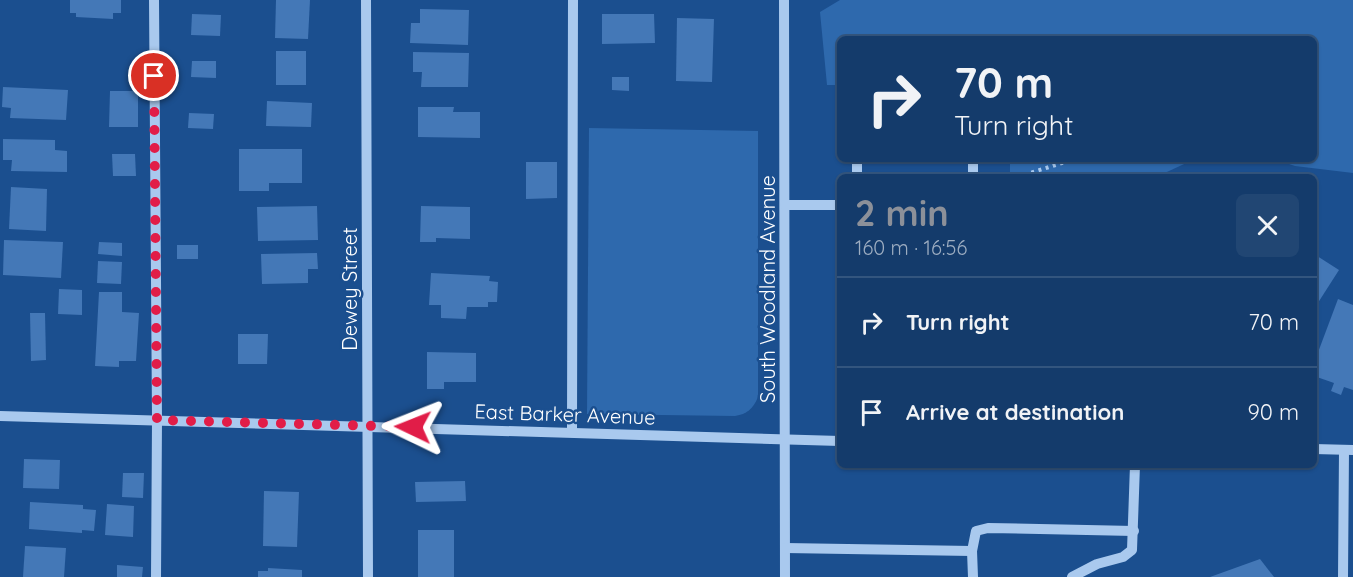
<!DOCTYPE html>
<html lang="en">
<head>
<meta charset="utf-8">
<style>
  :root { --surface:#143b6b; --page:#214673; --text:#f1f3f6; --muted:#9dadc1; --line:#33557e; --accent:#8c9099 }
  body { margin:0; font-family:Quicksand,sans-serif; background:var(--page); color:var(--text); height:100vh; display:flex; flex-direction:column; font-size:22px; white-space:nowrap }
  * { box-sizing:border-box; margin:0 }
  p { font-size:20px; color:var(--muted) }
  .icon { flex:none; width:33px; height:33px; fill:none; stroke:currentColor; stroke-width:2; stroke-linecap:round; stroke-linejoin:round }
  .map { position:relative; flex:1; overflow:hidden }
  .panel { position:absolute; left:837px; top:174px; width:480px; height:294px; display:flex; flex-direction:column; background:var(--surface); border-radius:9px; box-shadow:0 2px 4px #0004,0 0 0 2px var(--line) }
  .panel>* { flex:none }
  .top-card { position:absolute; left:837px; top:36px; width:480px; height:126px; border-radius:9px; box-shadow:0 2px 4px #0004,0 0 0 2px var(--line); background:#143b6b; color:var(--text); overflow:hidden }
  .pin { position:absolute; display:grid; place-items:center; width:51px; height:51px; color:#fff; margin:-26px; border:3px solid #fff; border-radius:50%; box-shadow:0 2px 6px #0007 }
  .me { position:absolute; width:66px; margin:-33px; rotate:272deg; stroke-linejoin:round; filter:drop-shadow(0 0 4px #0008) }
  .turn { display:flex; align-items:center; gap:21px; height:126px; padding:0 18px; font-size:27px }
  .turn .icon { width:78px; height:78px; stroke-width:2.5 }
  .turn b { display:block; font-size:42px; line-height:51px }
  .round { display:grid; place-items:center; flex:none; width:63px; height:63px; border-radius:9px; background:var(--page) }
  .summary { display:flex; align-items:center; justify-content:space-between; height:102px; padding:0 18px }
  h1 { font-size:36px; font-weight:700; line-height:45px; color:var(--accent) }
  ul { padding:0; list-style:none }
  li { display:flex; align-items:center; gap:18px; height:90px; padding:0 18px; border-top:2px solid var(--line) }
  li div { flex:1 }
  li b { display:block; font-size:22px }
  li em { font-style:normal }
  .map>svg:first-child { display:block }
</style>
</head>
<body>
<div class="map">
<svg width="1353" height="577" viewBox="0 0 1353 577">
  <rect width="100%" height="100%" fill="#1b4f8f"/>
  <g fill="#2e69ad">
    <polygon points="840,0 1353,0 1353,173 1295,166 1274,159 1314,159 1314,39 840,39 840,85 827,85 820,12"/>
    <path d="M 589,128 L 758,131 L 758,397 C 753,409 747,414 735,416 L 587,414 Z"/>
    <polygon points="1010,159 1195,159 1156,177 1010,177"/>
  </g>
  <g fill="#4478b7">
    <polygon points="70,0 121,0 121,13 113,13 113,19 76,17 76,13 70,13"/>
    <polygon points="276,0 310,0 308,39 275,38"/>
    <polygon points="420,9 469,10 468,45 410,43 411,23 420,23"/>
    <polygon points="192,14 221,15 220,36 191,35"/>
    <polygon points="602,14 654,14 655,43 602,44"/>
    <polygon points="677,18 714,19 712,82 676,81"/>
    <rect x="276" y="51" width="30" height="34"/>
    <polygon points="413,52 469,53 468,87 421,87 422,72 413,72"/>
    <polygon points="192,61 216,61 216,78 191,77"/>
    <polygon points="612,77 629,77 629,91 612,90"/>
    <polygon points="3,87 68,90 66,120 10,118 11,108 2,107"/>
    <polygon points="110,91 138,91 138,127 109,127"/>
    <polygon points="267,101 312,103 311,127 266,126"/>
    <polygon points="418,107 454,107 453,112 480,112 480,138 418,137"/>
    <polygon points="189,113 214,114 213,129 188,128"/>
    <polygon points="3,139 55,140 55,150 67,151 67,172 11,171 12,160 3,160"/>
    <polygon points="239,149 302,149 302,183 269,183 269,191 239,191"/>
    <polygon points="112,154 135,154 136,176 113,176"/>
    <polygon points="526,162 557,162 557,198 526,199"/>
    <polygon points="11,187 47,189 46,231 9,229"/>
    <polygon points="317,206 318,240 258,241 257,207"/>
    <polygon points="421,206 470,207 470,239 436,238 436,242 420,242"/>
    <polygon points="4,240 63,242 61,278 3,275"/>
    <polygon points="99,242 122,243 122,256 98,254"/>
    <rect x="177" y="245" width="21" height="14"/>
    <polygon points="317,253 318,269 308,269 308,283 262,284 261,254"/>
    <polygon points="1314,254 1339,270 1314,309"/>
    <polygon points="98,261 122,262 121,284 97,283"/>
    <polygon points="431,273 490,276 489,281 498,282 497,302 488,302 488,307 467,307 466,319 441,318 441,305 429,305"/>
    <polygon points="59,289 82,290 82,315 58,314"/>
    <polygon points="99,292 122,292 122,312 139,313 136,361 119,361 119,367 95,366"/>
    <polygon points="1338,299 1353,305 1353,390 1344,387 1341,395 1331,391 1334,383 1314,376 1314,363"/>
    <polygon points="30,313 45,313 46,360 31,361"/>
    <polygon points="238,334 268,334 267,364 238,364"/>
    <polygon points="427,352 476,353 476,382 444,382 444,389 427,389"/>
    <polygon points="24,459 60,460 59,489 23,488"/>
    <polygon points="123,473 144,473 143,498 122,497"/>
    <polygon points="465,481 466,501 416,502 415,482"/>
    <polygon points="264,491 299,492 297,547 263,546"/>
    <polygon points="30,502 83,505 83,509 96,510 94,531 82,530 82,533 29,529"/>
    <polygon points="107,504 134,506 133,537 105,535"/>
    <rect x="418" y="530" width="36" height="47"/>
    <polygon points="25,546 66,548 64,577 23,577"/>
    <polygon points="1260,559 1274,577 1210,577"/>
    <polygon points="117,565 143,567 142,577 117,577"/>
    <polygon points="268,568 302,570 302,577 258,577 258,571 268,571"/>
  </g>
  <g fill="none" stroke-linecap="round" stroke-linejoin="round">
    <polyline stroke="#a9c9ee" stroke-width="4" stroke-dasharray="3 4.5" stroke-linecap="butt" points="1017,177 1075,159"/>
    <g stroke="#a9c9ee" stroke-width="10">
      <polyline points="154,0 157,420 156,577"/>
      <polyline points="366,0 368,577"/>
      <polyline points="784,0 785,577"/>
      <polyline points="857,177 857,159"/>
      <polyline points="973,177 973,159"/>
      <polyline points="785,205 840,205"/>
      <polyline points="0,416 840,441"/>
      <polyline points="572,432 573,0"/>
      <polyline points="1314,449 1353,450"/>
      <polyline points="785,548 972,551"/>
      <polyline points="973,577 972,551 976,531 988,528 1134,531"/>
      <polyline points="1072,577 1097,564 1123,557 1132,550 1135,465"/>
      <polyline points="1343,577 1344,450"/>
    </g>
  </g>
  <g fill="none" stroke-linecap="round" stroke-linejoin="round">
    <polyline stroke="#e11d48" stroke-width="10" stroke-dasharray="0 18" points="154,76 157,420 413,427"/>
  </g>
  <g text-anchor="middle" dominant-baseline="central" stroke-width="5" stroke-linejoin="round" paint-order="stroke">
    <g font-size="20" fill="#fff" stroke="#1b4f8f">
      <text transform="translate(349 289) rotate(-90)">Dewey Street</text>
      <text transform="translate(767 289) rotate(-90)">South Woodland Avenue</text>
      <text transform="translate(565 414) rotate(2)">East Barker Avenue</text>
    </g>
  </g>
</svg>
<div class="pin" style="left:154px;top:76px;background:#d93025"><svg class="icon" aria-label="arrive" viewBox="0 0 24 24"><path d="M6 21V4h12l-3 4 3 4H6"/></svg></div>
<svg class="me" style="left:413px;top:427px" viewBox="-20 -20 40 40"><path d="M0-17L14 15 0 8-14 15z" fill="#e11d48" stroke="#fff" stroke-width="4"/></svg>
<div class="top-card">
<div class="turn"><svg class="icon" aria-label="right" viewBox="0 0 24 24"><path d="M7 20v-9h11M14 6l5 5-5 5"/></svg><div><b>70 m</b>Turn right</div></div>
</div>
<section class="panel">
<div class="summary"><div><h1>2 min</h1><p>160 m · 16:56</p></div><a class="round"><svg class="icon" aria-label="close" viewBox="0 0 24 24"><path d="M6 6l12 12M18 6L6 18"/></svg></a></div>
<ul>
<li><svg class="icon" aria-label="right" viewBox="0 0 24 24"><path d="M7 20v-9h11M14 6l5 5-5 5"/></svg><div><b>Turn right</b></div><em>70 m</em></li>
<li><svg class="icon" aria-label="arrive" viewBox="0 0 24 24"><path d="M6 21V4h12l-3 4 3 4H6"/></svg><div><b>Arrive at destination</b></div><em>90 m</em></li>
</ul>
</section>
</div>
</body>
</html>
